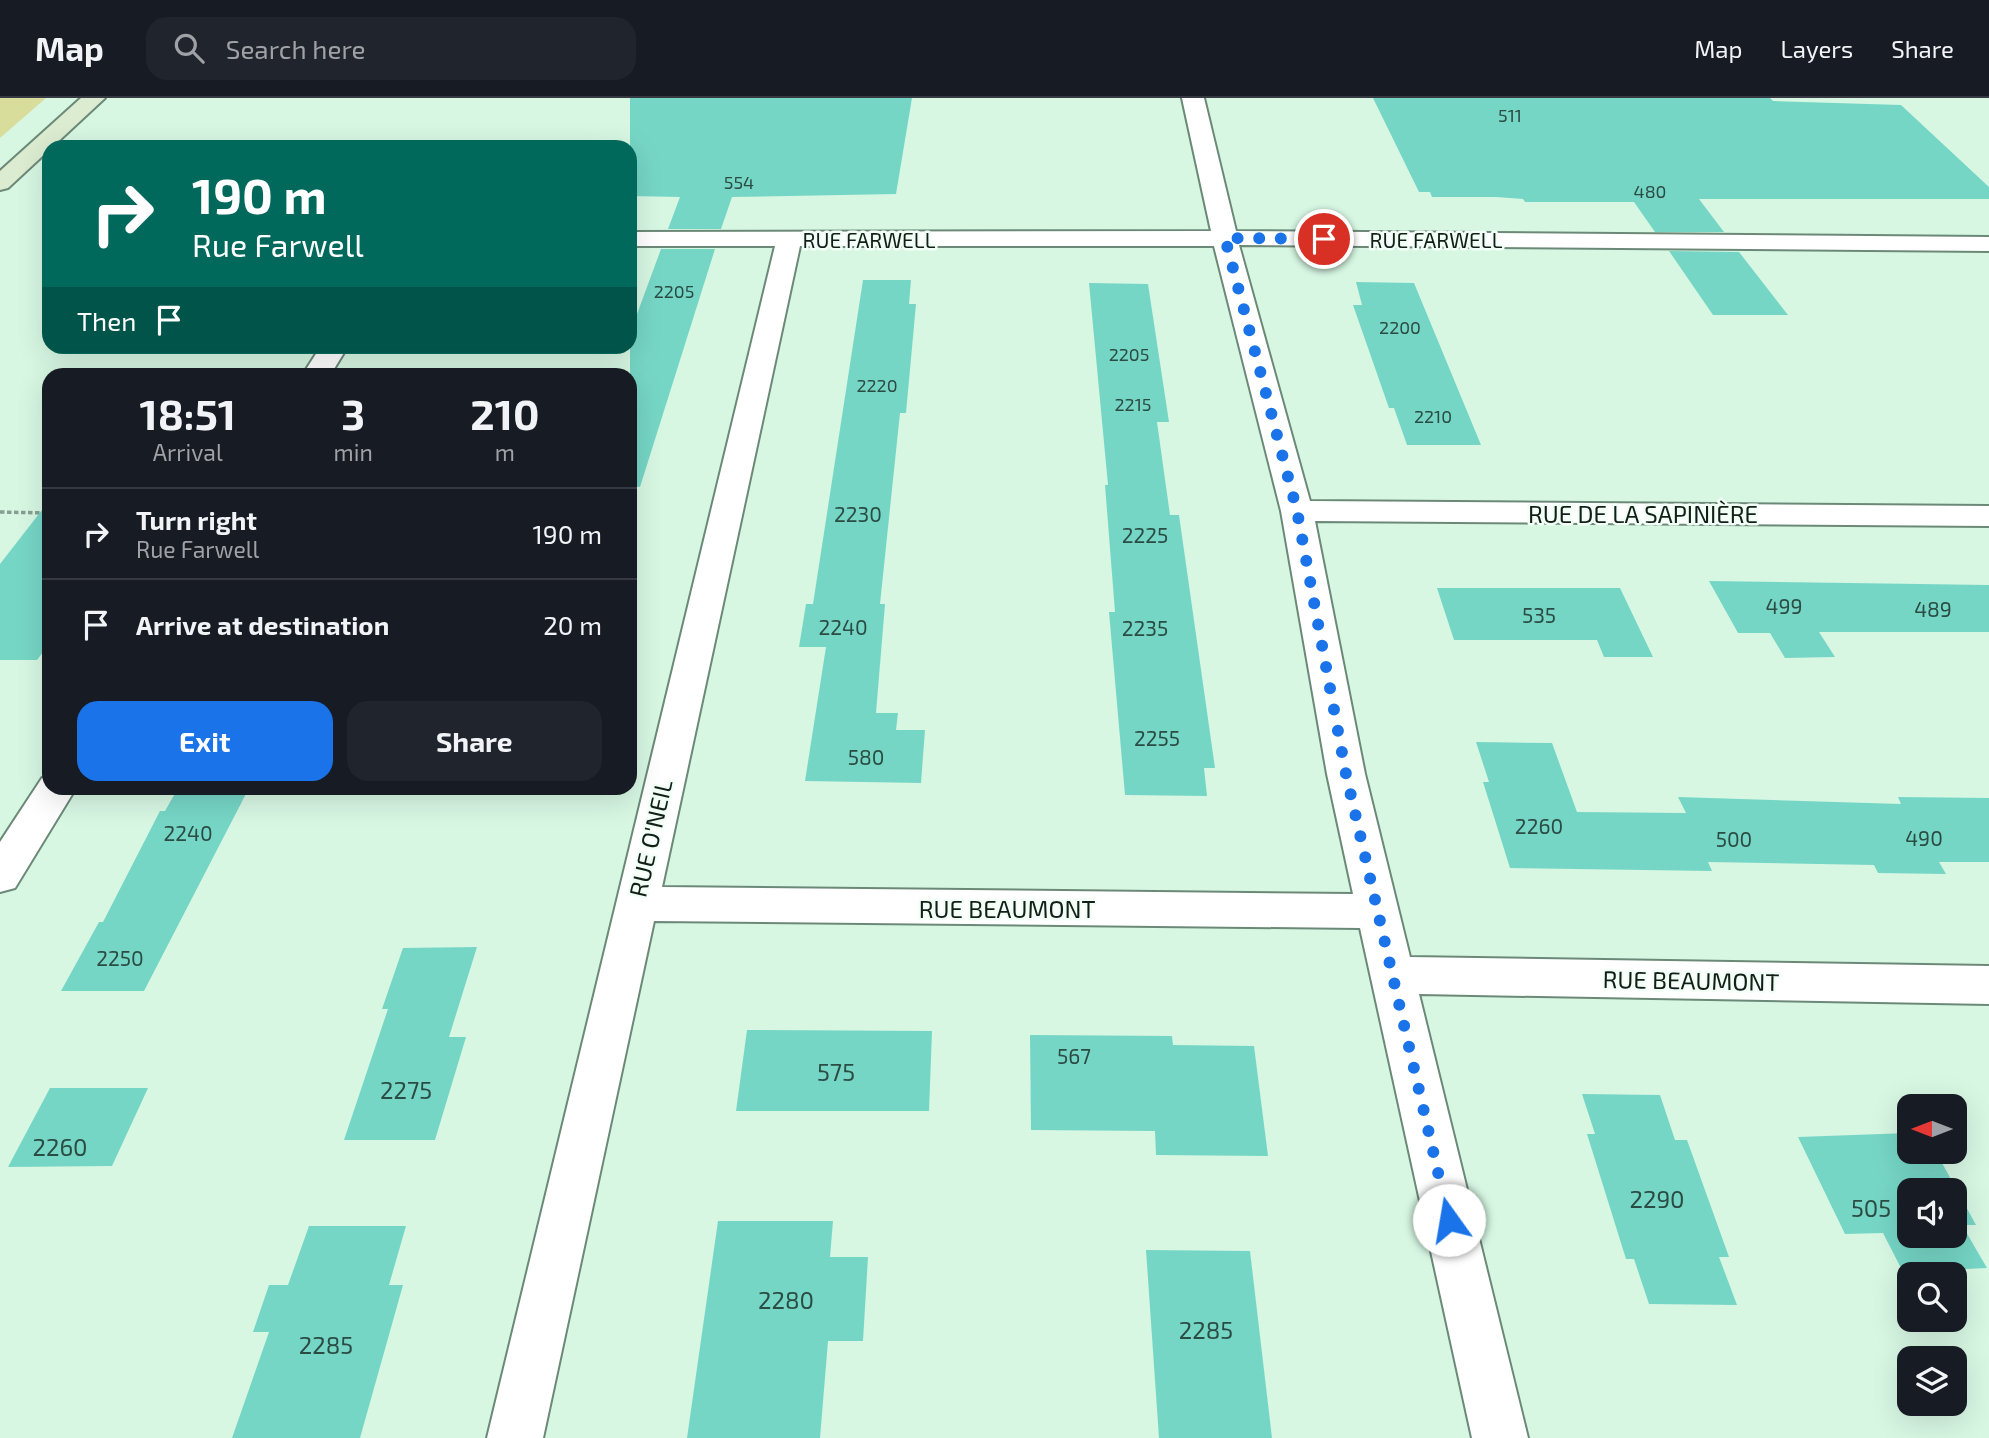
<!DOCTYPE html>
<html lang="en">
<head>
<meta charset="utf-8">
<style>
  :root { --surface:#171b24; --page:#20242c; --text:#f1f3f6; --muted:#9ea1a6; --line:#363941; --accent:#1a73e8 }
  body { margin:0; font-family:"Exo 2",sans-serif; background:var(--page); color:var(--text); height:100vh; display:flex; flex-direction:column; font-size:26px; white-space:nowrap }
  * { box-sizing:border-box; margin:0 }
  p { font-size:23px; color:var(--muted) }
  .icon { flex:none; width:38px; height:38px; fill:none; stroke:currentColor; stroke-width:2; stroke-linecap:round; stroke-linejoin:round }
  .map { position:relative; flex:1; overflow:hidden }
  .side { position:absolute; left:42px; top:270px; width:595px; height:427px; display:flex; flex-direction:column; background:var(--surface); border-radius:21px; box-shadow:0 7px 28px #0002 }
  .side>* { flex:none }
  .banner { position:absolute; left:42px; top:42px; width:595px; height:214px; border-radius:21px; box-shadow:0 7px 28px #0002; background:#00695c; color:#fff; overflow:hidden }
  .needle { width:46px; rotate:270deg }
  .controls { position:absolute; left:1897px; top:996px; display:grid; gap:14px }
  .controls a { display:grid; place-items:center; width:70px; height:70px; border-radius:14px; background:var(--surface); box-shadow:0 7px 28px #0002; font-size:35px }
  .pin { position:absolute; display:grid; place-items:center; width:60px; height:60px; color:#fff; margin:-30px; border:4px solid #fff; border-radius:50%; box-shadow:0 2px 7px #0007 }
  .me { position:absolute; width:77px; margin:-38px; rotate:347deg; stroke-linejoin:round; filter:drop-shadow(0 0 5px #0008) }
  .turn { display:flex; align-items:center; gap:24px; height:147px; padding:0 35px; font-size:32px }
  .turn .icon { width:91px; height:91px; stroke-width:2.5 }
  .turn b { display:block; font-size:49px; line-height:60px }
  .then { display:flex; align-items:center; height:66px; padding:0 35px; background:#0003; gap:14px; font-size:26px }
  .eta { display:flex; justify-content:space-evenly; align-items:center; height:119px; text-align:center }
  .eta b { font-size:42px; font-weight:700; line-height:49px }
  .button { display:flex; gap:14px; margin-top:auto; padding:14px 35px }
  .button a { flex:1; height:80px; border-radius:21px; background:var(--accent); color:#fff; font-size:28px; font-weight:700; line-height:80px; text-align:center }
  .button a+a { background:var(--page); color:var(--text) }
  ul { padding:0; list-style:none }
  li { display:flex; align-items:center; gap:21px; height:91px; padding:0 35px; border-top:2px solid var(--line) }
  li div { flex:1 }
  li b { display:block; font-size:26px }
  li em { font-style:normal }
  header { display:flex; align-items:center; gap:42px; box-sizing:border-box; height:98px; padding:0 35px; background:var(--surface); border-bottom:2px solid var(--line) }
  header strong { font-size:33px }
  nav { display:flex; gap:38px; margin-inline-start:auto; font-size:24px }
  .search { width:490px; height:63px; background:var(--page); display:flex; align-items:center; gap:18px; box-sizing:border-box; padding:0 24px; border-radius:21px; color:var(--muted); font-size:26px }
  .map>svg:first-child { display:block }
</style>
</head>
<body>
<header>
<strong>Map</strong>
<div class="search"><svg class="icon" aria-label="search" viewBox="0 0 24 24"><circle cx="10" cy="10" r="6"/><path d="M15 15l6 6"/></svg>Search here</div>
<nav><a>Map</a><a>Layers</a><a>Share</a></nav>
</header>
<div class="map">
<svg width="1989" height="1340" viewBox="0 0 1989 1340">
  <rect width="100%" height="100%" fill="#d7f7e3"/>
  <polygon fill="#d9dd9c" points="0,0 46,0 0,40"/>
  <g fill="#76d6c6" fill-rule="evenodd">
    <polygon points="630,0 912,0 896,96 732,99 721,131 668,131 680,99 630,98"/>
    <polygon points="1373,0 1770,0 1773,3 1901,7 1989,89 1989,101 1699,101 1724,134 1655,134 1634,104 1525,104 1523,101 1496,99 1432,99 1430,94 1419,94"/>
    <polygon points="661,151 715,151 640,389 630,388 630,235"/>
    <polygon points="1669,153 1739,154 1788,217 1713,217"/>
    <polygon points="863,182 911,182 909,206 916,206 906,315 900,315 880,506 885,506 876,615 898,615 896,632 925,632 921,685 805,683 826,549 799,549 806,506 813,506"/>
    <polygon points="1356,184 1414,185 1481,347 1407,347 1394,310 1389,310 1353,207 1362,207"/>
    <polygon points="1089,185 1148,186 1169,324 1157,324 1170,417 1179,417 1215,670 1204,670 1207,698 1125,697 1109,514 1115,514 1105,387 1108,387"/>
    <polygon points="49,403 49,546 37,562 0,562 0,466"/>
    <polygon points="1709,483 1989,487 1989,534 1819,534 1835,559 1785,560 1770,535 1738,535"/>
    <polygon points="1437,490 1620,490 1653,559 1604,559 1597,542 1454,542"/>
    <polygon points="1476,644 1552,645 1577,714 1686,715 1678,699 1901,706 1898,699 1989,700 1989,764 1939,764 1946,776 1878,775 1874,767 1708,764 1712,773 1510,770 1483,684 1489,684"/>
    <polygon points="178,690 249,690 144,893 61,893 99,824 103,824 160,713 165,713"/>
    <polygon points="477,849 449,939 466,939 435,1042 344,1042 388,911 382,911 403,850"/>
    <polygon points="747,932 932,933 929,1013 736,1013"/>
    <polygon points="1030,937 1172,938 1173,947 1254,948 1268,1058 1156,1057 1155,1033 1031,1032"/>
    <polygon points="50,990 148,990 112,1068 8,1069"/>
    <polygon points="1582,996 1660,997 1675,1042 1687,1042 1729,1159 1719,1159 1737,1207 1649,1206 1634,1161 1626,1161 1587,1036 1595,1036"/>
    <path d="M 1909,1035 L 1909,1054 L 1936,1054 L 1976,1127 L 1962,1127 L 1987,1170 L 1903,1174 L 1883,1135 L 1845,1136 L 1798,1039 ZM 1909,1092 L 1955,1092 L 1955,1138 L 1909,1138 Z"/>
    <polygon points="718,1123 833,1123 830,1159 868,1159 863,1243 828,1243 820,1340 687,1340"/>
    <polygon points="309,1128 406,1128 389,1187 403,1187 360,1340 232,1340 269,1234 253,1234 269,1187 288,1187"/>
    <polygon points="1146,1152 1250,1153 1272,1340 1159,1340"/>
  </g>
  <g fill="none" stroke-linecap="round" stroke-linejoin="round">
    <g stroke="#6c8978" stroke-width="4">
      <g id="street">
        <path d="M 1182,0 L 1204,0 L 1236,133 L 1989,139 L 1989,153 L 1239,147 L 1310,403 L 1989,408 L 1989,428 L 1315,423 L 1365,676 L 1410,859 L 1989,868 L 1989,906 L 1419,896 L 1528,1340 L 1472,1340 L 1360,830 L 654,823 L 543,1340 L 487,1340 L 775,148 L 630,148 L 630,134 L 1211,133 ZM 800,148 L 1214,148 L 1281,413 L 1327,676 L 1353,796 L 662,789 Z"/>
        <polygon points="321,248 348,248 331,276 303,276"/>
        <polygon points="49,677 49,690 76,690 15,790 0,794 0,744 42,680"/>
      </g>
    </g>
    <g stroke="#6c8978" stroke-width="4">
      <polygon id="secondary" points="81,0 105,0 8,90 0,92 0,73"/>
    </g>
    <polyline stroke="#879f91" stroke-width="3.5" stroke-dasharray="4.5 2.5" stroke-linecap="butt" points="0,414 49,415"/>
    <use href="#street" fill="#fff" fill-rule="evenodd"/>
    <use href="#secondary" fill="#dcecd1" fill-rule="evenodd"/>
  </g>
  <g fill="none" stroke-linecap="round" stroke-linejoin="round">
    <polyline stroke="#1a73e8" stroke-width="12" stroke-dasharray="0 21.6" points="1324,141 1225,140 1297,413 1346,676 1449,1122"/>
  </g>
  <g text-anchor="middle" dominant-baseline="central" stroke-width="5" stroke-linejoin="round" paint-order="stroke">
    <g font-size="18" fill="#2b4c43">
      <text x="1510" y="17">511</text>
      <text x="739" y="84">554</text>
      <text x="1650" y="93">480</text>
      <text x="674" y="193">2205</text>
      <text x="1400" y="229">2200</text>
      <text x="1129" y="256">2205</text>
      <text x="877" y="287">2220</text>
      <text x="1133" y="306">2215</text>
      <text x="1433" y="318">2210</text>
    </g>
    <g font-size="21" fill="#121e17" stroke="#f2fff7">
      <text x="869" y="141">RUE FARWELL</text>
      <text x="1436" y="141">RUE FARWELL</text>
    </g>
    <g font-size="21" fill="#2b4c43">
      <text x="858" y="415">2230</text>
      <text x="1145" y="436">2225</text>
      <text x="1784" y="507">499</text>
      <text x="1933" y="510">489</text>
      <text x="1539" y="516">535</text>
      <text x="843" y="528">2240</text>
      <text x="1145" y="529">2235</text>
      <text x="1157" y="639">2255</text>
      <text x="866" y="658">580</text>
      <text x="1539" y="727">2260</text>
      <text x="188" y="734">2240</text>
      <text x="1924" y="739">490</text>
      <text x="1734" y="740">500</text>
      <text x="120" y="859">2250</text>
      <text x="1074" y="957">567</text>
    </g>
    <g font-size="24" fill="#121e17" stroke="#f2fff7">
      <text x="1643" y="415">RUE DE LA SAPINIÈRE</text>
      <text transform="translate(650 740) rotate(-77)">RUE O'NEIL</text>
      <text x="1007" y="810">RUE BEAUMONT</text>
      <text transform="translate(1691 882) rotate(1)">RUE BEAUMONT</text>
    </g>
    <g font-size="24" fill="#2b4c43">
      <text x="836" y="973">575</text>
      <text x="406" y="991">2275</text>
      <text x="60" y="1048">2260</text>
      <text x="1657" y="1100">2290</text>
      <text x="1871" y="1109">505</text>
      <text x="786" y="1201">2280</text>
      <text x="1206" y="1231">2285</text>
      <text x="326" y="1246">2285</text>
    </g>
  </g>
</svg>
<div class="controls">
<a><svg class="needle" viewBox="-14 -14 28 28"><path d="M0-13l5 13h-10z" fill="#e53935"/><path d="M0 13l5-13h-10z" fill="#9ea1a6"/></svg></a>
<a><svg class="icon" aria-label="sound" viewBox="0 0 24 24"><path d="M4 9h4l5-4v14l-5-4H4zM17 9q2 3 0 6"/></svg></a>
<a><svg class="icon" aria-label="search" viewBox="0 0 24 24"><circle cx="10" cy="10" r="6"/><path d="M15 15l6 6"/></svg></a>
<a><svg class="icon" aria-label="layers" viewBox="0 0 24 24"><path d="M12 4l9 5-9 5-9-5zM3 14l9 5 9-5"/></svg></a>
</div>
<div class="pin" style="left:1324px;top:141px;background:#d93025"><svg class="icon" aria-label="arrive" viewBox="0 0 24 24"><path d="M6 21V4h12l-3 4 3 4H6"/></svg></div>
<svg class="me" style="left:1449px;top:1122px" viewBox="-20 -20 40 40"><circle r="19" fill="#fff"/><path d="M0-13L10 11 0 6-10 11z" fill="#1a73e8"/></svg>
<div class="banner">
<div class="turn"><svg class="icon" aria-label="right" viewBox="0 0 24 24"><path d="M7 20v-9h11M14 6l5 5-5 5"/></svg><div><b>190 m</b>Rue Farwell</div></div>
<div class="then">Then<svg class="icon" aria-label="arrive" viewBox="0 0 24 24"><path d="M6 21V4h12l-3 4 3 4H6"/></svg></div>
</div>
<section class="side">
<div class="eta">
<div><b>18:51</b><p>Arrival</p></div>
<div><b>3</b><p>min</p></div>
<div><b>210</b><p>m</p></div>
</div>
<ul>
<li><svg class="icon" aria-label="right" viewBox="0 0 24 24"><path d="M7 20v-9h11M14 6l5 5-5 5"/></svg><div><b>Turn right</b><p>Rue Farwell</p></div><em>190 m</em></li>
<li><svg class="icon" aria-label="arrive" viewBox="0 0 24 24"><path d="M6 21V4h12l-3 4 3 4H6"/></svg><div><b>Arrive at destination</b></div><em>20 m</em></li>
</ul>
<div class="button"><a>Exit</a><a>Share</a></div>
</section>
</div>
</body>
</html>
